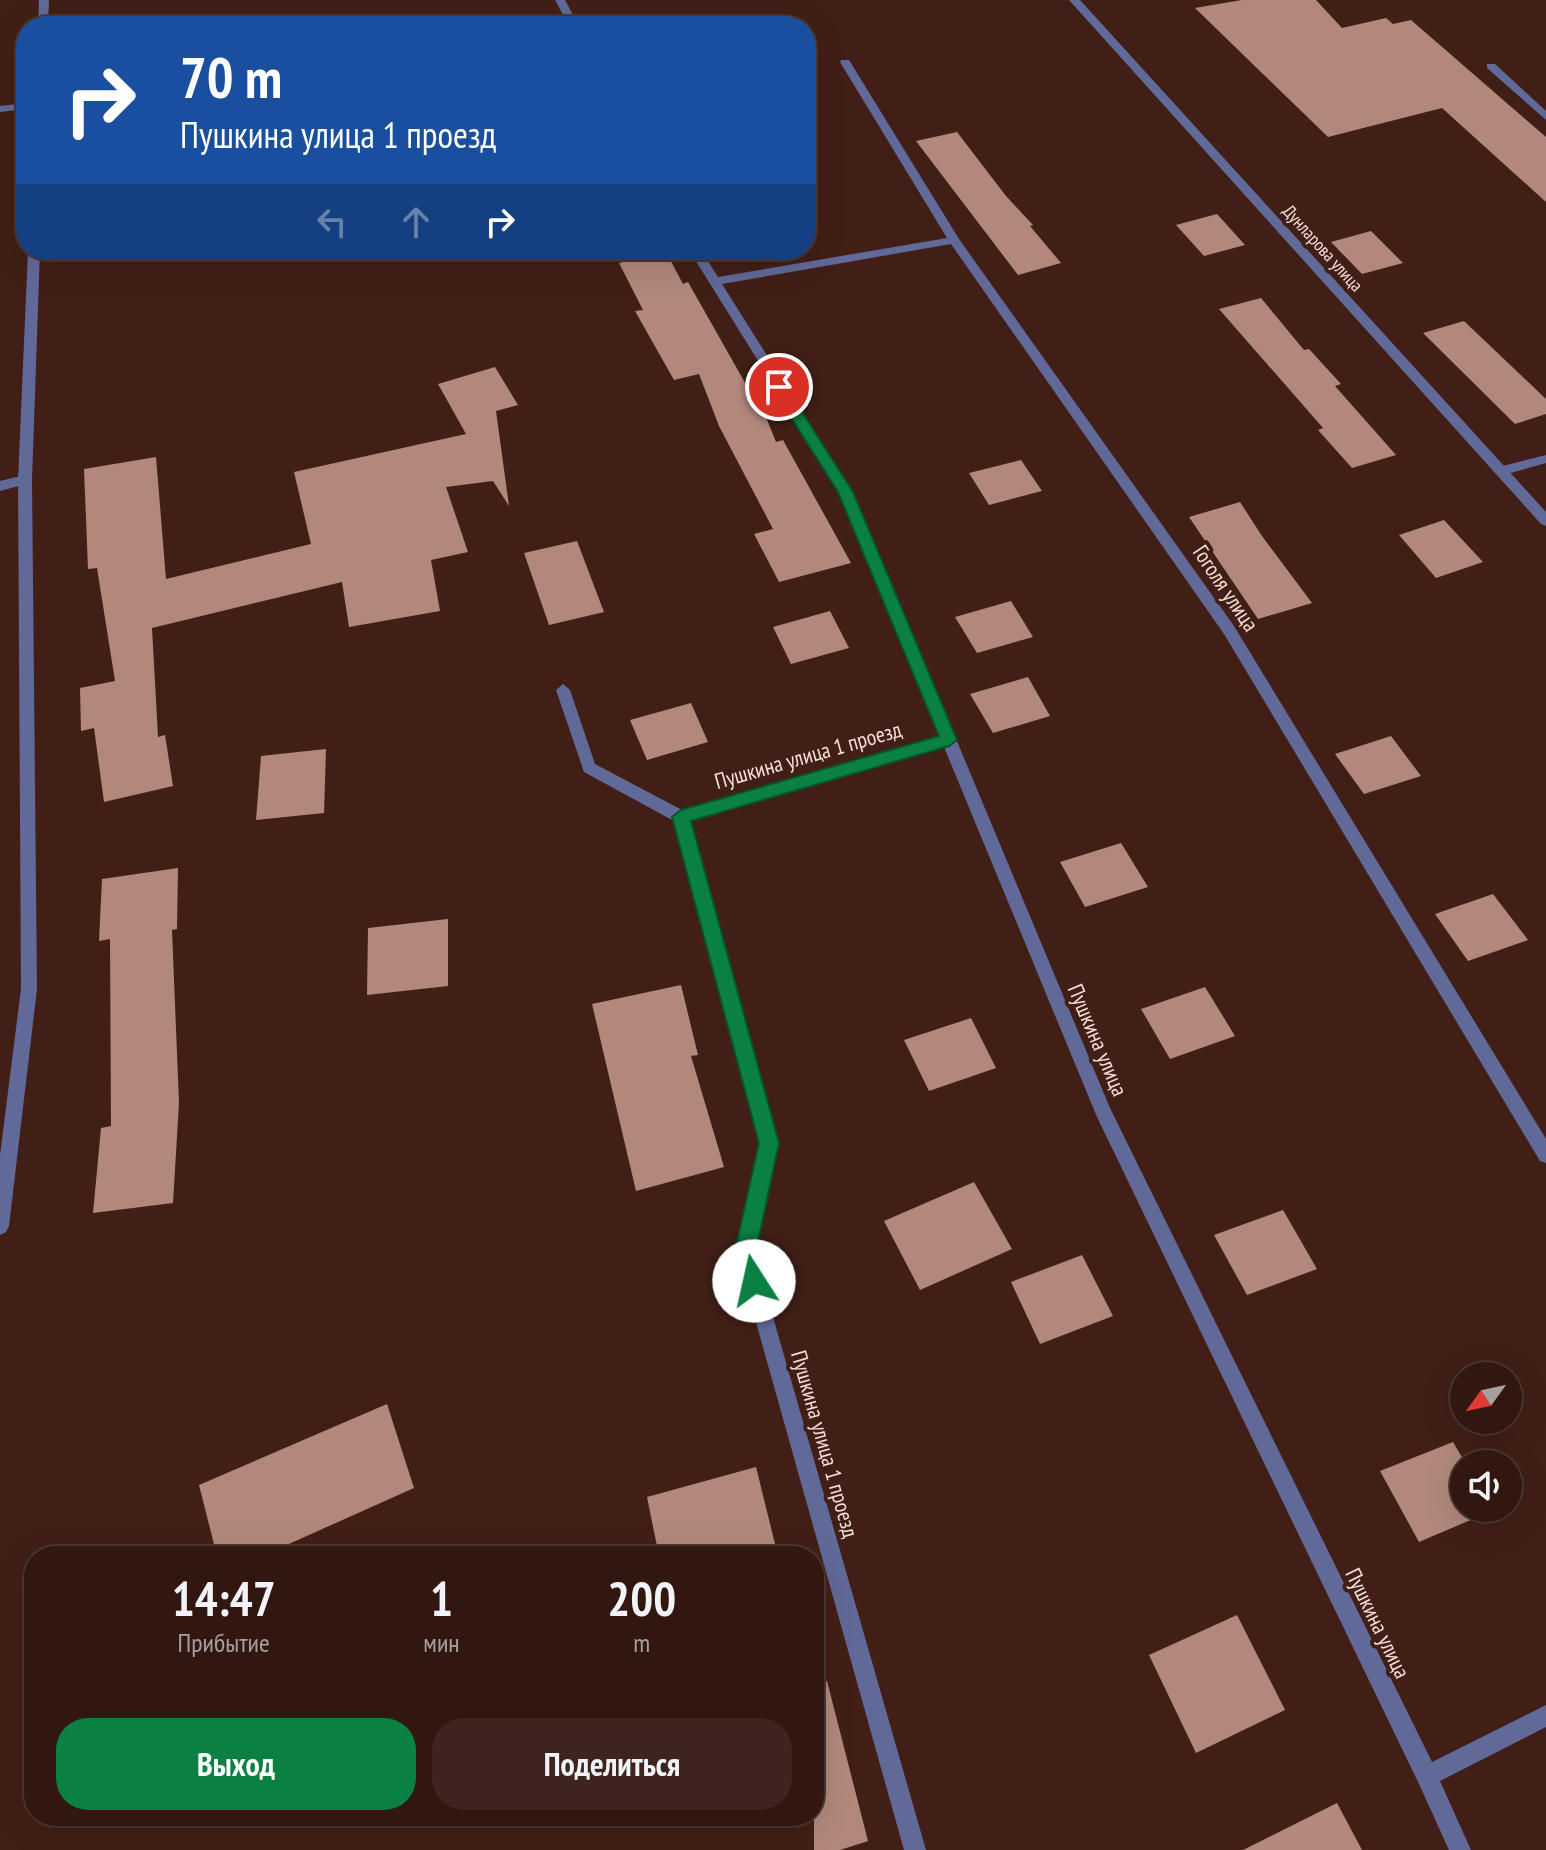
<!DOCTYPE html>
<html lang="ru">
<head>
<meta charset="utf-8">
<style>
  :root { --surface:#311710; --page:#3d241e; --text:#f1f3f6; --muted:#a89f9f; --line:#4c3630; --accent:#0b8043 }
  body { margin:0; font-family:"PT Sans Narrow",sans-serif; background:var(--page); color:var(--text); height:100vh; display:flex; flex-direction:column; font-size:30px; white-space:nowrap }
  * { box-sizing:border-box; margin:0 }
  p { font-size:26px; color:var(--muted) }
  .icon { flex:none; width:44px; height:44px; fill:none; stroke:currentColor; stroke-width:2; stroke-linecap:round; stroke-linejoin:round }
  .map { position:relative; flex:1; overflow:hidden }
  .sheet { position:absolute; left:24px; top:1546px; width:800px; height:280px; display:flex; flex-direction:column; background:var(--surface); border-radius:32px; box-shadow:0 8px 32px #0002,0 0 0 2px var(--line) }
  .sheet>* { flex:none }
  .banner { position:absolute; left:16px; top:16px; width:800px; height:244px; border-radius:32px; box-shadow:0 8px 32px #0002,0 0 0 2px var(--line); background:#1a4fa0; color:#fff; overflow:hidden }
  .needle { width:52px; rotate:237deg }
  .tools { position:absolute; left:1450px; top:1362px; display:grid; gap:16px }
  .tools a { display:grid; place-items:center; width:72px; height:72px; border-radius:50%; background:var(--surface); box-shadow:0 8px 32px #0002,0 0 0 2px var(--line); font-size:40px }
  .pin { position:absolute; display:grid; place-items:center; width:68px; height:68px; color:#fff; margin:-34px; border:4px solid #fff; border-radius:50%; box-shadow:0 2px 8px #0007 }
  .me { position:absolute; width:88px; margin:-44px; rotate:350deg; stroke-linejoin:round; filter:drop-shadow(0 0 6px #0008) }
  .turn { display:flex; align-items:center; gap:28px; height:168px; padding:0 32px; font-size:36px }
  .turn .icon { width:104px; height:104px; stroke-width:2.5 }
  .turn b { display:block; font-size:56px; line-height:68px }
  .lanes { display:flex; align-items:center; height:76px; padding:0 32px; background:#0003; justify-content:center; gap:40px; direction:ltr }
  .lanes .off { opacity:.35 }
  .eta { display:flex; justify-content:space-evenly; align-items:center; height:136px; text-align:center }
  .eta b { font-size:48px; font-weight:800; line-height:56px }
  .primary-button { display:flex; gap:16px; margin-top:auto; padding:16px 32px }
  .primary-button a { flex:1; height:92px; border-radius:32px; background:var(--accent); color:#fff; font-size:32px; font-weight:800; line-height:92px; text-align:center }
  .primary-button a+a { background:var(--page); color:var(--text) }
  .map>svg:first-child { display:block }
</style>
</head>
<body>
<div class="map">
<svg width="1546" height="1850" viewBox="0 0 1546 1850">
  <rect width="100%" height="100%" fill="#411f16"/>
  <g fill="#b2887c">
    <polygon points="1242,0 1316,0 1342,28 1386,18 1393,24 1411,20 1546,137 1546,202 1442,108 1328,137 1195,8"/>
    <polygon points="957,132 1006,196 1033,225 1030,226 1061,263 1018,275 916,141"/>
    <polygon points="1217,214 1245,245 1204,256 1176,225"/>
    <polygon points="1371,231 1403,263 1362,274 1331,242"/>
    <polygon points="666,252 683,284 688,282 748,388 754,387 776,442 783,440 851,563 779,582 754,534 773,529 719,426 699,374 674,380 635,311 643,310 619,263"/>
    <polygon points="1261,298 1304,350 1309,349 1341,384 1335,386 1396,455 1352,468 1318,430 1323,428 1219,309"/>
    <polygon points="1464,321 1546,399 1546,414 1515,424 1423,333"/>
    <polygon points="495,367 518,405 496,411 509,506 493,481 446,487 468,552 431,560 440,611 349,627 342,582 152,628 158,737 165,735 173,786 104,802 94,728 81,731 80,688 115,681 97,568 88,569 84,469 156,457 166,579 311,544 294,472 466,434 438,384"/>
    <polygon points="1021,460 1042,491 989,505 969,473"/>
    <polygon points="1240,502 1262,536 1312,603 1258,619 1189,517"/>
    <polygon points="1444,520 1483,562 1436,578 1399,535"/>
    <polygon points="577,541 604,612 549,625 524,553"/>
    <polygon points="1011,601 1033,637 977,653 955,617"/>
    <polygon points="830,611 849,648 791,664 773,627"/>
    <polygon points="1028,677 1050,716 993,733 970,694"/>
    <polygon points="691,703 708,742 647,760 630,720"/>
    <polygon points="1391,736 1421,776 1364,794 1335,754"/>
    <polygon points="326,749 324,813 256,820 261,756"/>
    <polygon points="1121,843 1148,887 1085,907 1060,862"/>
    <polygon points="178,868 177,929 172,930 179,1103 173,1203 93,1213 101,1128 111,1126 110,939 99,941 102,879"/>
    <polygon points="1493,894 1528,940 1468,961 1435,914"/>
    <polygon points="448,919 448,986 367,995 368,928"/>
    <polygon points="681,985 698,1055 691,1056 724,1167 636,1191 592,1004"/>
    <polygon points="1205,987 1235,1036 1170,1059 1141,1009"/>
    <polygon points="971,1018 996,1068 929,1091 904,1040"/>
    <polygon points="974,1182 1012,1249 920,1290 884,1221"/>
    <polygon points="1283,1210 1317,1269 1247,1295 1214,1235"/>
    <polygon points="1082,1255 1113,1316 1040,1344 1011,1282"/>
    <polygon points="387,1404 414,1488 262,1556 217,1556 199,1485"/>
    <polygon points="1453,1442 1466,1464 1464,1508 1494,1510 1419,1542 1380,1471"/>
    <polygon points="756,1467 778,1556 659,1556 647,1497"/>
    <polygon points="1237,1615 1285,1710 1196,1753 1149,1655"/>
    <polygon points="827,1681 868,1841 840,1850 814,1850 814,1682"/>
    <polygon points="1337,1803 1362,1850 1243,1850"/>
  </g>
  <g fill="none" stroke-linecap="round" stroke-linejoin="round">
    <g fill="#616999" fill-rule="evenodd">
      <polygon points="555,0 565,0 579,26 569,26"/>
      <polygon points="841,60 849,60 959,239 1234,626 1546,1139 1546,1163 1540,1161 1224,634 951,244 722,284 853,492 1110,1108 1432,1762 1546,1705 1546,1727 1440,1781 1471,1850 1449,1850 1419,1784 1097,1117 944,747 690,821 778,1143 754,1251 926,1850 904,1850 736,1251 760,1143 674,821 584,772 556,690 563,684 570,690 595,764 682,810 940,737 840,492 689,250 701,250 718,277 947,238 840,62"/>
      <polygon points="1487,64 1495,64 1546,111 1546,120 1487,68"/>
      <polygon points="26,103 26,109 0,112 0,106"/>
      <polygon points="1546,455 1546,463 1500,476 1493,471 1495,468"/>
      <polygon points="25,475 30,477 30,483 0,491 0,481"/>
    </g>
    <g fill="#616999" fill-rule="evenodd">
      <polygon points="39,0 49,0 48,26 38,26"/>
      <polygon points="1069,0 1080,0 1546,512 1546,526 1541,524"/>
      <polygon points="28,250 40,250 32,480 37,989 9,1226 6,1232 0,1235 0,1155 21,989 18,480"/>
    </g>
  </g>
  <polygon fill="#0b8043" stroke="#07532c" stroke-width="2" points="779,382 784,384 853,492 957,740 949,746 691,821 779,1143 756,1251 764,1281 761,1288 754,1291 747,1288 735,1251 759,1143 672,817 681,810 939,736 838,492 772,387"/>
  <g text-anchor="middle" dominant-baseline="central" stroke-width="8" stroke-linejoin="round" paint-order="stroke">
    <g font-size="18" fill="#f6ded8" stroke="#411f16">
      <text transform="translate(1323 248) rotate(48)">Дунларова улица</text>
    </g>
    <g font-size="22" fill="#f6ded8" stroke="#411f16">
      <text transform="translate(1226 588) rotate(56)">Гоголя улица</text>
      <text transform="translate(808 755) rotate(-16)">Пушкина улица 1 проезд</text>
      <text transform="translate(1098 1040) rotate(67)">Пушкина улица</text>
      <text transform="translate(825 1444) rotate(74)">Пушкина улица 1 проезд</text>
      <text transform="translate(1378 1623) rotate(64)">Пушкина улица</text>
    </g>
  </g>
</svg>
<div class="tools">
<a><svg class="needle" viewBox="-14 -14 28 28"><path d="M0-13l5 13h-10z" fill="#e53935"/><path d="M0 13l5-13h-10z" fill="#a89f9f"/></svg></a>
<a><svg class="icon" aria-label="sound" viewBox="0 0 24 24"><path d="M4 9h4l5-4v14l-5-4H4zM17 9q2 3 0 6"/></svg></a>
</div>
<div class="pin" style="left:779px;top:387px;background:#d93025"><svg class="icon" aria-label="arrive" viewBox="0 0 24 24"><path d="M6 21V4h12l-3 4 3 4H6"/></svg></div>
<svg class="me" style="left:754px;top:1281px" viewBox="-20 -20 40 40"><circle r="19" fill="#fff"/><path d="M0-13L10 11 0 6-10 11z" fill="#0b8043"/></svg>
<div class="banner">
<div class="turn"><svg class="icon" aria-label="right" viewBox="0 0 24 24"><path d="M7 20v-9h11M14 6l5 5-5 5"/></svg><div><b>70 m</b>Пушкина улица 1 проезд</div></div>
<div class="lanes"><svg class="icon off" aria-label="left" viewBox="0 0 24 24"><path d="M17 20v-9H6M10 6l-5 5 5 5"/></svg><svg class="icon off" aria-label="ahead" viewBox="0 0 24 24"><path d="M12 20V5M6 11l6-6 6 6"/></svg><svg class="icon" aria-label="right" viewBox="0 0 24 24"><path d="M7 20v-9h11M14 6l5 5-5 5"/></svg></div>
</div>
<section class="sheet">
<div class="eta">
<div><b>14:47</b><p>Прибытие</p></div>
<div><b>1</b><p>мин</p></div>
<div><b>200</b><p>m</p></div>
</div>
<div class="primary-button"><a>Выход</a><a>Поделиться</a></div>
</section>
</div>
</body>
</html>
